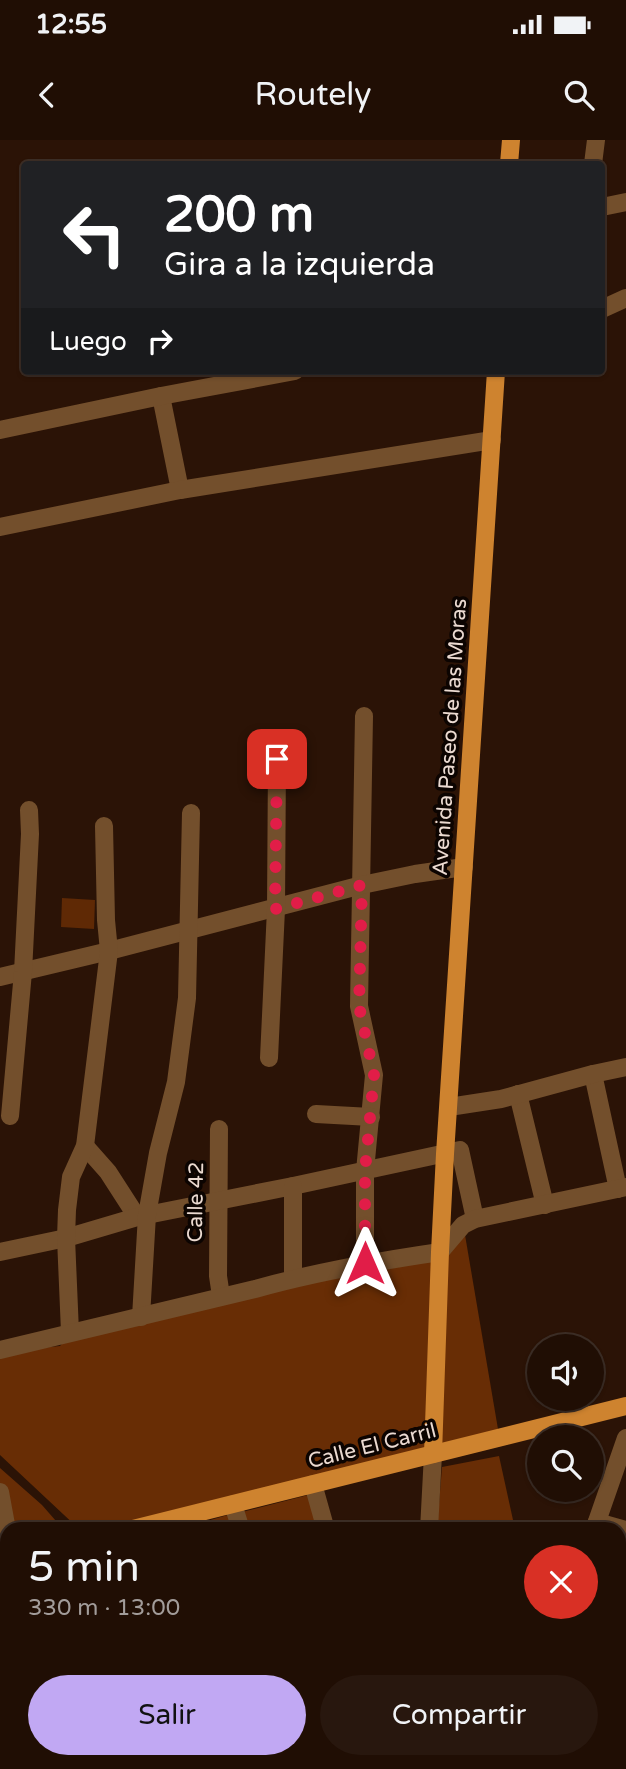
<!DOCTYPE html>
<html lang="es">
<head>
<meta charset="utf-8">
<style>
  :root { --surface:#200e04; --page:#28170e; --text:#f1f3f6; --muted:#a29c9a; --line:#3d2e26; --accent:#c1a8f3 }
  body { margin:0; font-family:"Varela Round",sans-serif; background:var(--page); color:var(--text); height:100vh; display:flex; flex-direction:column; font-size:26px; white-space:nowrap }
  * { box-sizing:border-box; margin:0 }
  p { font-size:23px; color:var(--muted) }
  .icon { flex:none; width:38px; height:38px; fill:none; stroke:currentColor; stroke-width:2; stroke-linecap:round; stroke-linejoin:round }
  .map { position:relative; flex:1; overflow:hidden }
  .details { position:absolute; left:0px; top:1382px; width:626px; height:247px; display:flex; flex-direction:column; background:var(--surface); border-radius:21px 21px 0 0; box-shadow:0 2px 5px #0004,0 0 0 2px var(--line) }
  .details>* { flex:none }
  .banner { position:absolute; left:21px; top:21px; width:584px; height:214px; border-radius:7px; box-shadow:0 2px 5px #0004,0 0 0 2px var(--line); background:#202124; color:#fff; overflow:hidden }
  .controls { position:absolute; left:527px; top:1194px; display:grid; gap:14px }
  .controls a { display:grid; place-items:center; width:77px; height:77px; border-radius:50%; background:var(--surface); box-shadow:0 2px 5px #0004,0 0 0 2px var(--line); font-size:35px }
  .pin { position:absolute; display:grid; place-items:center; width:60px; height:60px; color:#fff; margin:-30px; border-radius:14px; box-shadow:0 4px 10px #0006 }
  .me { position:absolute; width:77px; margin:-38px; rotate:0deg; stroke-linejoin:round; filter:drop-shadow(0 0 5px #0008) }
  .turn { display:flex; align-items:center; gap:24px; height:147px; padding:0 28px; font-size:32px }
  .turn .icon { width:91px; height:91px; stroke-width:2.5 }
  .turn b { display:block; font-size:49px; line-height:60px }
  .then { display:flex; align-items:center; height:66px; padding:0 28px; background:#0003; gap:14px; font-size:26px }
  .round { display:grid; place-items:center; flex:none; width:74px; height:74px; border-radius:37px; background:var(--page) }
  .head { display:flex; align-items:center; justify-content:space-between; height:119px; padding:0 28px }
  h1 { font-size:42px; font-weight:600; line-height:52px }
  .button { display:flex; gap:14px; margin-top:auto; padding:14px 28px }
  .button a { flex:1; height:80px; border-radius:42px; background:var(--accent); color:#111; font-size:28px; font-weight:600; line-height:80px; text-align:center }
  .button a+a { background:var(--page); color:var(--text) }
  .status { display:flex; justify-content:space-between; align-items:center; height:49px; padding:0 35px; background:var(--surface); direction:ltr }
  .status svg { height:19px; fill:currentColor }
  header { display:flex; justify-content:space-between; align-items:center; height:91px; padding:0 28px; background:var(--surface); font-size:32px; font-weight:600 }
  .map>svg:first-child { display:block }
</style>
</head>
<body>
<div class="status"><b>12:55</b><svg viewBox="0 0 49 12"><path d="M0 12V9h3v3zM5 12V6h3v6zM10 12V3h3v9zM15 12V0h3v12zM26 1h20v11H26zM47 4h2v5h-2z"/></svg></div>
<header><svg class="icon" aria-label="back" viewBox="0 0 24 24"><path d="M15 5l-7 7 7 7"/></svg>Routely<svg class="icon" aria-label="search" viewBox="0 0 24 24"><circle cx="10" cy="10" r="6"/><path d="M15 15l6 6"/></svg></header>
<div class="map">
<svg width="626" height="1629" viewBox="0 0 626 1629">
  <rect width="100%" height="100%" fill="#2b1306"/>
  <polygon fill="#5f2905" points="62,758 95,760 94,789 61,787"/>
  <g fill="#682d05">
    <polygon points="464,1089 499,1295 438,1311 448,1107"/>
    <polygon points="440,1111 429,1312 126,1389 79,1389 0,1315 0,1212 60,1206 70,1194"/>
    <polygon points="499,1316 515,1389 437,1390 442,1327"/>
    <polygon points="0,1328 42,1365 63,1389 7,1390 7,1415 0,1417"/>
    <polygon points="312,1354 320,1389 247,1389 242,1372"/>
    <polygon points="231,1374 236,1390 176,1390"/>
    <polygon points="7,1501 7,1551 0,1532 0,1504"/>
  </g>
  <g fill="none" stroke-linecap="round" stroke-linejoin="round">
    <g stroke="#734f2c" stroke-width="18">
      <polyline points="593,24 596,0"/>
      <polyline points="602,67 626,62"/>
      <polyline points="602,169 626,158"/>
      <polyline points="161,256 180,350"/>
      <polyline points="0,290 161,256 295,231"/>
      <polyline points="0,387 180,350 492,300"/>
      <polyline points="364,576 359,866 374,935 365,1031 365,1123"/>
      <polyline points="0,837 109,811 362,745 415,734 464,727"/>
      <polyline points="269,918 276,769 277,619"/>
      <polyline points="593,934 618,1049"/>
      <polyline points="518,954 545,1065"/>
      <polyline points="449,967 501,959 593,934 626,927"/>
      <polyline points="316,974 371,977"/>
      <polyline points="10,976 23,832 30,694 29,670"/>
      <polyline points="219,989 218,1136 221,1156"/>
      <polyline points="85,1006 108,1032 137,1077"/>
      <polyline points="0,1112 66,1098 137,1077 293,1046 460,1010 475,1079"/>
      <polyline points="293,1138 293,1046"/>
      <polyline points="141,1177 147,1075 158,1013 176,942 187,858 191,673"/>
      <polyline points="70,1192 66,1098 67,1070 71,1037 85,1006 109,811 106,780 104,686"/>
      <path d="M 0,1210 L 255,1149 C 316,1132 378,1121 440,1112 L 463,1085 L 475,1079 L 626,1047"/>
      <polyline points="313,1344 326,1390"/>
      <polyline points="0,1352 7,1390"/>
      <polyline points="233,1364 241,1390"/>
      <polyline points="597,1382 626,1390"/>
      <polyline points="429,1390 433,1314"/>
      <polyline points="594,1390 626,1298"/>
      <polyline points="3,1421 7,1436"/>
      <polyline points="620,1612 626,1609"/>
      <polyline points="228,1622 230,1629"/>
      <polyline points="312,1622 314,1629"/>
      <polyline points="0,1624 7,1622"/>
      <polyline points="417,1629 417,1622"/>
      <polyline points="507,1629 509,1622"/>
      <polyline points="581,1629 596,1622"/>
    </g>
    <g stroke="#ce832f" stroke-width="18">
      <polyline points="509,24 511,0"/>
      <polyline points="433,1314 440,1112 445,1014 496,231"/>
      <polyline points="129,1390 626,1266"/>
      <polyline points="0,1422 7,1420"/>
    </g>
  </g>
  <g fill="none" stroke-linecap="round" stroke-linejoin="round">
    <polyline stroke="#e11d48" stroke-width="12" stroke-dasharray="0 21.6" points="277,619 275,769 362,745 359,866 374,935 365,1031 365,1123"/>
  </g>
  <g text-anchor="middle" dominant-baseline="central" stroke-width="7" stroke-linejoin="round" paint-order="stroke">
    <g font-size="21" fill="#ebdad1" stroke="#0c0401">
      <text transform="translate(450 597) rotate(-86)">Avenida Paseo de las Moras</text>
      <text transform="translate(196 1062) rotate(-89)">Calle 42</text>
      <text transform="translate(372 1306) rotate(-14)">Calle El Carril</text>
    </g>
  </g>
</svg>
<div class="controls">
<a><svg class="icon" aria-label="sound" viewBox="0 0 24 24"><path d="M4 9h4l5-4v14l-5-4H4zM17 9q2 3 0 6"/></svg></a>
<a><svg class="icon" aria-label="search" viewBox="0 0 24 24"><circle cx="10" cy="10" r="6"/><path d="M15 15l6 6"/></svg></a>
</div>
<div class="pin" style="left:277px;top:619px;background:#d93025"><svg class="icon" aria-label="arrive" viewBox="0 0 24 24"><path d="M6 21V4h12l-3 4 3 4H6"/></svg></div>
<svg class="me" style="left:365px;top:1123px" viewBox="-20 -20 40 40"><path d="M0-17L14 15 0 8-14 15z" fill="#e11d48" stroke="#fff" stroke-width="4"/></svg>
<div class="banner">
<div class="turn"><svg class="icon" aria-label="left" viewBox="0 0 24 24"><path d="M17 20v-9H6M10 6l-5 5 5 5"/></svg><div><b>200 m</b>Gira a la izquierda</div></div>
<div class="then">Luego<svg class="icon" aria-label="right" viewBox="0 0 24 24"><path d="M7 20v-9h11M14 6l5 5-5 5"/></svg></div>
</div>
<section class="details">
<div class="head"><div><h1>5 min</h1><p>330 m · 13:00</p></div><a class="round" style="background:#d93025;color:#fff"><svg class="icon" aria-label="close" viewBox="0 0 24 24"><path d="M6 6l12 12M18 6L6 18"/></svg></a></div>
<div class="button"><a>Salir</a><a>Compartir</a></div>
</section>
</div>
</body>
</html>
